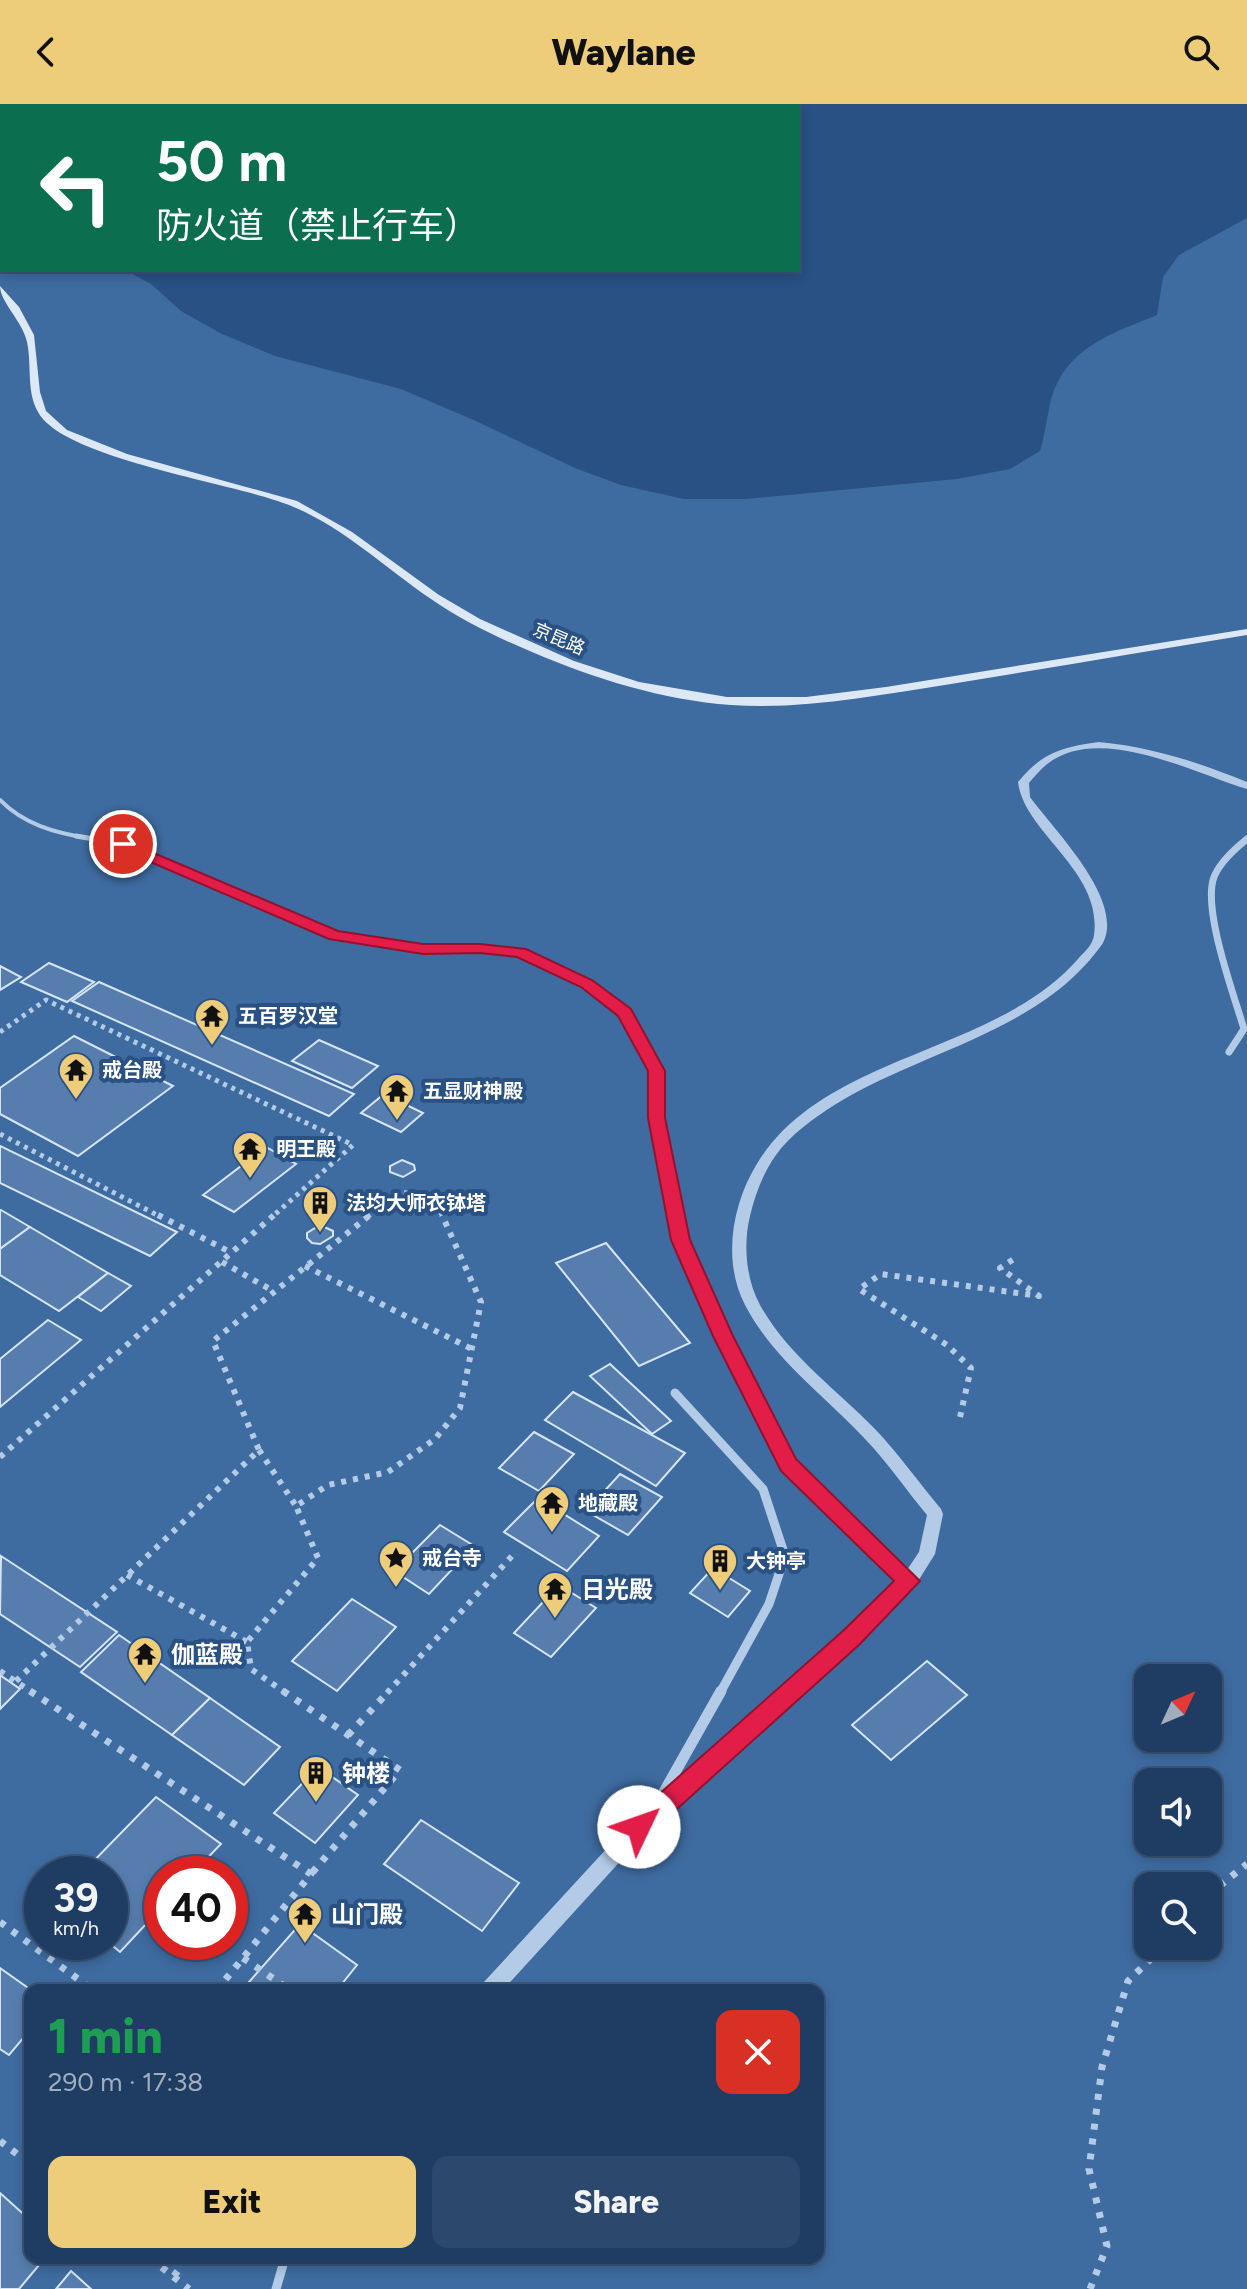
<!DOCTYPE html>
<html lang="en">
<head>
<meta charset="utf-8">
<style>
  :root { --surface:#1f3d63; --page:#2c486c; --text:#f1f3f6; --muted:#a1aebe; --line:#3c5678; --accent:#edcc7a }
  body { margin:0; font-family:Figtree,"Noto Sans SC",sans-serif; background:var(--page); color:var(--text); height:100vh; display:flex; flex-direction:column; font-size:30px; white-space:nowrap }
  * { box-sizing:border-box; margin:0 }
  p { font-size:26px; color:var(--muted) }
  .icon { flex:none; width:44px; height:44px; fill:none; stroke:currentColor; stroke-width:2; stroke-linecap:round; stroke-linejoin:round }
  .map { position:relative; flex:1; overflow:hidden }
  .side { position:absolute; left:24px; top:1880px; width:800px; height:280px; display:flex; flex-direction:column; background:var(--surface); border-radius:16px; box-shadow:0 4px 12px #0003,0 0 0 2px var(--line) }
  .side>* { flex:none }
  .guide { position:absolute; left:0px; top:0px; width:800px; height:168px; box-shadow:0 4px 12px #0003,0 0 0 2px var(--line); background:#0b6e4f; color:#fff; overflow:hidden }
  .needle { width:52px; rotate:46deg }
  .tools { position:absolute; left:1134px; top:1560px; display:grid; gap:16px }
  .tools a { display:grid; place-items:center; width:88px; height:88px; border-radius:16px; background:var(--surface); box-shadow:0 4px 12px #0003,0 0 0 2px var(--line); font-size:40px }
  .speed { position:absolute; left:24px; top:1752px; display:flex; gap:16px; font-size:40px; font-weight:700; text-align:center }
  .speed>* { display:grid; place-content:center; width:104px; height:104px; border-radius:50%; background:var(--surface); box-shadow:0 4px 12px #0003,0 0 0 2px var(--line); line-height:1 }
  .speed small { font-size:20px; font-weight:400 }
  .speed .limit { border:12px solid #d22; background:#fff; color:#111 }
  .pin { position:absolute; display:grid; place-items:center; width:68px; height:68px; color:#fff; margin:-34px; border:4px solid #fff; border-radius:50%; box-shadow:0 2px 8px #0007 }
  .me { position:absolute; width:88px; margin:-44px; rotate:48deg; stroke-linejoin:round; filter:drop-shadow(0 0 6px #0008) }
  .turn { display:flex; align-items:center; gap:28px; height:168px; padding:0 24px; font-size:36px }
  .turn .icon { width:104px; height:104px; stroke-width:2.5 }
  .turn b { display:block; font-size:56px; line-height:68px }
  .round { display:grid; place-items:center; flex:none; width:84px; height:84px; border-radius:16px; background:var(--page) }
  .headline { display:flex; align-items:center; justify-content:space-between; height:136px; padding:0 24px }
  h1 { font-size:48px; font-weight:800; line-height:60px; color:#1e9e55 }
  .action { display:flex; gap:16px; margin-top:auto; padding:16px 24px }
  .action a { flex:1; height:92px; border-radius:16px; background:var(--accent); color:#111; font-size:32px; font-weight:800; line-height:92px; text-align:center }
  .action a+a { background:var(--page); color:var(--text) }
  header { display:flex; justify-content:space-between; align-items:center; height:104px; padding:0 24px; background:var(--accent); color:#111; font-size:36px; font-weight:800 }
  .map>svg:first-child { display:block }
</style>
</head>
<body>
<header><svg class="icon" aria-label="back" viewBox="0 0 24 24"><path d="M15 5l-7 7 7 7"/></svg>Waylane<svg class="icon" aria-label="search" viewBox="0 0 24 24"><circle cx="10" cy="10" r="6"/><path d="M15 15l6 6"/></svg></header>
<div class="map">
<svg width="1247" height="2185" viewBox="0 0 1247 2185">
  <rect width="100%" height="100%" fill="#295184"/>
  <path fill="#3e6ba0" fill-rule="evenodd" d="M 1247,114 L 1247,2185 L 0,2185 L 0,115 L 2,166 L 125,166 L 151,180 L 181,207 L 222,230 L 275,252 L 401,285 L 476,317 L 575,364 L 621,381 L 684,395 L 746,395 L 957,375 L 1010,365 L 1040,347 C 1046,329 1048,301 1054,286 C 1072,241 1116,228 1157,211 L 1163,173 L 1179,151 ZM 1148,1574 L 1208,1574 L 1208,1634 L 1148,1634 ZM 1148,1678 L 1208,1678 L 1208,1738 L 1148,1738 ZM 42,1770 L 110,1770 L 110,1838 L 42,1838 ZM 162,1770 L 230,1770 L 230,1838 L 162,1838 ZM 1148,1782 L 1208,1782 L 1208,1842 L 1148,1842 ZM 30,1886 L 818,1886 L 818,2154 L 30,2154 Z"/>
  <g fill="#567dad" stroke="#d6e5f5" stroke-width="2">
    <polygon points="49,859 94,878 67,898 21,878"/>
    <polygon points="0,862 21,873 0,886"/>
    <polygon points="99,878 354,990 329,1012 72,897"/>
    <polygon points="74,932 173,982 78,1052 0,1010 0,984"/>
    <polygon points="319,936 378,962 352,984 292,957"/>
    <polygon points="384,990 423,1009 401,1028 361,1009"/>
    <polygon points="0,1042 177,1128 150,1152 0,1079"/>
    <polygon points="266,1043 296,1060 234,1108 203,1091"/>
    <polygon points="402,1056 414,1061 415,1066 403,1073 390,1068 390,1062"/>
    <polygon points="1,1106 30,1123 0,1145 0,1107"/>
    <polygon points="320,1121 333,1127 333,1132 320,1140 312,1139 307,1134 307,1129"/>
    <polygon points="30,1123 108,1169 59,1207 0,1171 0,1145"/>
    <polygon points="606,1139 690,1239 639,1262 556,1159"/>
    <polygon points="108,1169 131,1182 101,1207 78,1193"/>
    <polygon points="48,1216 81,1236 0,1303 0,1255"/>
    <polygon points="610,1260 671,1317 652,1330 590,1272"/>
    <polygon points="573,1288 685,1349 656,1382 545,1316"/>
    <polygon points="534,1328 574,1350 539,1387 499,1364"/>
    <polygon points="620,1370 662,1393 628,1431 586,1407"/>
    <polygon points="538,1394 599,1432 567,1467 504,1428"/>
    <polygon points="440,1421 474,1442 429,1490 394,1467"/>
    <polygon points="1,1452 117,1528 80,1563 0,1510"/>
    <polygon points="713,1464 750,1487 728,1513 690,1489"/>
    <polygon points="559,1481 596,1504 551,1553 514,1529"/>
    <polygon points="352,1495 396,1523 337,1587 292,1557"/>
    <polygon points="119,1531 210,1594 172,1631 81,1568"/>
    <polygon points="927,1557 967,1591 891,1656 852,1621"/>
    <polygon points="0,1571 20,1585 0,1605"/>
    <polygon points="210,1594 280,1643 244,1681 172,1631"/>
    <polygon points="318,1663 358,1691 315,1739 274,1709"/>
    <polygon points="156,1693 221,1740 192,1770 162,1770 162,1803 120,1848 108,1838 110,1770 81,1770"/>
    <polygon points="421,1716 519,1779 482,1827 384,1760"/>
    <polygon points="300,1820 357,1861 337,1886 242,1886"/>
    <polygon points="0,1864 31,1886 30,1926 9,1951 0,1945"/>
    <polygon points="0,2089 30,2116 30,2154 45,2154 19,2185 0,2185"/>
    <polygon points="71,2167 91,2185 56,2185"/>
  </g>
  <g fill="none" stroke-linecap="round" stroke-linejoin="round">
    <g stroke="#b3cbe7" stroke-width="5" stroke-dasharray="4 5" stroke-linecap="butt">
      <polyline points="0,928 46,896 353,1041 272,1113"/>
      <polyline points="0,1030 161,1113"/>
      <polyline points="367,1113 402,1088 435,1096 443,1113"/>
    </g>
    <g stroke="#b3cbe7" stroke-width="6" stroke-dasharray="5 7" stroke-linecap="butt">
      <polyline points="158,1111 232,1149"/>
      <polyline points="222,1158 273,1187"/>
      <polyline points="305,1162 472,1245"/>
      <polyline points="960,1313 971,1264 947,1241 859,1185 881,1170 1039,1192 1000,1164 1017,1153"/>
      <polyline points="259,1346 296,1402"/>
      <polyline points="0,1353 274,1111"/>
      <polyline points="127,1471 247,1538"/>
      <polyline points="0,1567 33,1589"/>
      <polyline points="16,1577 259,1346 213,1237 370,1111"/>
      <polyline points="286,1589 251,1565 247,1538 318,1454 296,1402 328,1381 388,1368 435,1335 460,1304 481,1198 442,1111"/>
      <polyline points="387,1589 512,1452"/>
    </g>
    <g stroke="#b3cbe7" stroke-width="7" stroke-dasharray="6 9" stroke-linecap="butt">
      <polyline points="30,1587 311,1770 217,1886"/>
      <polyline points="283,1587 400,1666 311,1770"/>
      <polyline points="348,1631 389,1587"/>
      <polyline points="1208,1791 1247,1760"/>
      <polyline points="0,1818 93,1886"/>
      <polyline points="243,1854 290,1886"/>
      <polyline points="0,2037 30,2060"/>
      <polyline points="150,2154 189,2185"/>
      <polyline points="174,2172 187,2154"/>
      <polyline points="1090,2185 1107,2142 1089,2065 1102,1963 1128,1877 1164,1842"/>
    </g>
    <path stroke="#b3cbe7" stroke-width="4" d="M 0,696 C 23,720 55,729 88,734"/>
    <polyline stroke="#b3cbe7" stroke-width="5" points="76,732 123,740 335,831 423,845 521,849 587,880 625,909 657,967 657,1014 676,1113"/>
    <polyline stroke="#b3cbe7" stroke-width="7" points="676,1111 681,1136 723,1232 789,1361 909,1477"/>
    <polyline stroke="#b3cbe7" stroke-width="9" points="276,2185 285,2154"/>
    <path stroke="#b3cbe7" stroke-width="7" d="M 1229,948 L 1244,925 C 1234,891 1202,805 1214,773 C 1220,758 1235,745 1247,735"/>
    <polyline stroke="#b3cbe7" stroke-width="9" points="675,1289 763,1385 785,1452 769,1500 720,1589"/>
    <polyline stroke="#b3cbe7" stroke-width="11" points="660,1695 721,1587"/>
    <path fill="#b3cbe7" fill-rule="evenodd" d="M 1099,638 C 1151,643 1198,658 1247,678 L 1247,685 C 1193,669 1098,618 1046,661 C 1040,666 1034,673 1029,679 L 1030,693 C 1054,726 1125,796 1103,839 C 1041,928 923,946 836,1000 C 814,1014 791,1030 776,1051 C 763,1069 755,1091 750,1112 C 743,1141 746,1175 760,1201 C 788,1251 836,1285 875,1325 C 899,1350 919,1379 941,1405 L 943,1410 L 935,1450 L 915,1482 L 858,1538 L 646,1729 L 503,1886 L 480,1886 L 483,1879 L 632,1717 L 846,1528 L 903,1472 L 919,1448 L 927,1411 C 906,1386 888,1359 866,1336 C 825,1292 773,1255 745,1201 C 729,1170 729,1133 739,1100 C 786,948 985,961 1078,855 C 1084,848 1093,841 1094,831 C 1103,767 1024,729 1018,678 C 1042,649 1061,643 1099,638 Z"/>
    <path fill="#dce8f6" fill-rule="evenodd" d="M 0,182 L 19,203 L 34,231 L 40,288 L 46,307 L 67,326 L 127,350 L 297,397 L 352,428 L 439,491 L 480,515 L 574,557 L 639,578 L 727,593 L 806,593 L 886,583 L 1247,525 L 1247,531 C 1148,547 1050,564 951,580 C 878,591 805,606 731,601 C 663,596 595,575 532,548 C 497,533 462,517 431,495 C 384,463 342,422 289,401 C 235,379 63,355 38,308 C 26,287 32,261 27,238 C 23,218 0,198 0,182 Z"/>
  </g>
  <polygon fill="#e11d48" stroke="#92132f" stroke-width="2" points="123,736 338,827 423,840 480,840 526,845 592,876 631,905 665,967 665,1014 690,1136 733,1232 796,1355 920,1477 860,1540 648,1731 639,1734 631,1731 627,1723 631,1715 844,1526 894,1477 781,1367 713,1232 671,1136 648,1014 648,967 618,912 581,883 517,853 480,849 423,850 329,835 118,744 118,737"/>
  <defs>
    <g id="temple-pin" transform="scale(1.8)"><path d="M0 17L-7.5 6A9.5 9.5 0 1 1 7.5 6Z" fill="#edcc7a" stroke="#295184"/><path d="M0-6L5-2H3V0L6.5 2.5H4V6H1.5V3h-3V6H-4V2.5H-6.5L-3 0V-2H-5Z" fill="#111"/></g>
    <g id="building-pin" transform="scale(1.8)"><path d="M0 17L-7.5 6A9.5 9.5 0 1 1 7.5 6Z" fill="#edcc7a" stroke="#295184"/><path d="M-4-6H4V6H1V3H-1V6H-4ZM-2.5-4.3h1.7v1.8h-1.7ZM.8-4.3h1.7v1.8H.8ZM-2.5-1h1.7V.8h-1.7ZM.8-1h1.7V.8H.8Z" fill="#111"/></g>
    <g id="sight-pin" transform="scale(1.8)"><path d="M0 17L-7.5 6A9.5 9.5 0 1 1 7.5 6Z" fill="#edcc7a" stroke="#295184"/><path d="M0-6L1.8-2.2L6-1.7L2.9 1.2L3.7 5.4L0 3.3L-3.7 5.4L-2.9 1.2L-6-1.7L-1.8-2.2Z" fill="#111"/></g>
  </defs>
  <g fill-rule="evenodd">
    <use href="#temple-pin" x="212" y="912"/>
    <use href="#temple-pin" x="76" y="966"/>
    <use href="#temple-pin" x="397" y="987"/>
    <use href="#temple-pin" x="250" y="1045"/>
    <use href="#building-pin" x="320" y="1099"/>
    <use href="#temple-pin" x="552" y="1399"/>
    <use href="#sight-pin" x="396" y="1454"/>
    <use href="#building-pin" x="720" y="1457"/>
    <use href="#temple-pin" x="555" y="1485"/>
    <use href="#temple-pin" x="145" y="1550"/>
    <use href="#building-pin" x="316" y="1669"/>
    <use href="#temple-pin" x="305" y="1810"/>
  </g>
  <g text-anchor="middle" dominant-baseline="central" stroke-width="8" stroke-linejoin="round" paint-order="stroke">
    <g font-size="18" fill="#fff" stroke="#295184">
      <text transform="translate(559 535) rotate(23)">京昆路</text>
    </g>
    <g font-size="20" font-weight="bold" fill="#fff" stroke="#295184" text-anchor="start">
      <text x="238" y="912">五百罗汉堂</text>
      <text x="102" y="966">戒台殿</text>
      <text x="423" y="987">五显财神殿</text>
      <text x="276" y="1045">明王殿</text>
      <text x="346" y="1099">法均大师衣钵塔</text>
      <text x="578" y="1399">地藏殿</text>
      <text x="422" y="1454">戒台寺</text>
      <text x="746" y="1457">大钟亭</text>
    </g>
    <g font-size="24" font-weight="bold" fill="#fff" stroke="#295184" text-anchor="start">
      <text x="581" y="1485">日光殿</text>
      <text x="171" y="1550">伽蓝殿</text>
      <text x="342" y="1669">钟楼</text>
      <text x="331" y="1810">山门殿</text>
    </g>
  </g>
</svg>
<div class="tools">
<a><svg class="needle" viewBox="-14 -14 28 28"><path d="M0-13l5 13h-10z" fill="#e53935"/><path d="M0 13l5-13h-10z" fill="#a1aebe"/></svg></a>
<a><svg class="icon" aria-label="sound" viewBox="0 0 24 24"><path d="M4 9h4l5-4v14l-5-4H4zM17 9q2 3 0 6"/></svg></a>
<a><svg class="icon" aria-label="search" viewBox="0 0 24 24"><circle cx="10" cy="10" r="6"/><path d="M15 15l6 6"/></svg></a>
</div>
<div class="speed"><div>39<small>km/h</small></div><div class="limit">40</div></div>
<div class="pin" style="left:123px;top:740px;background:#d93025"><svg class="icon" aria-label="arrive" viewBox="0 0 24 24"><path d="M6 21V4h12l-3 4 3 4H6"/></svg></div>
<svg class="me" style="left:639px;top:1723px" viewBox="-20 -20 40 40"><circle r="19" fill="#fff"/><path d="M0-13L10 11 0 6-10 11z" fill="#e11d48"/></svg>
<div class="guide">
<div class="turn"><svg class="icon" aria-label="left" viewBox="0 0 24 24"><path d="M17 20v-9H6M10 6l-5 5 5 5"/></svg><div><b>50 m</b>防火道（禁止行车）</div></div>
</div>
<section class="side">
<div class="headline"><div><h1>1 min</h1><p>290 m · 17:38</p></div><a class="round" style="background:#d93025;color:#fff"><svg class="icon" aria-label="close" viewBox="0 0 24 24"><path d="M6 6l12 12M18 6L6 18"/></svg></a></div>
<div class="action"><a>Exit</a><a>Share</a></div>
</section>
</div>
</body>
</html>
